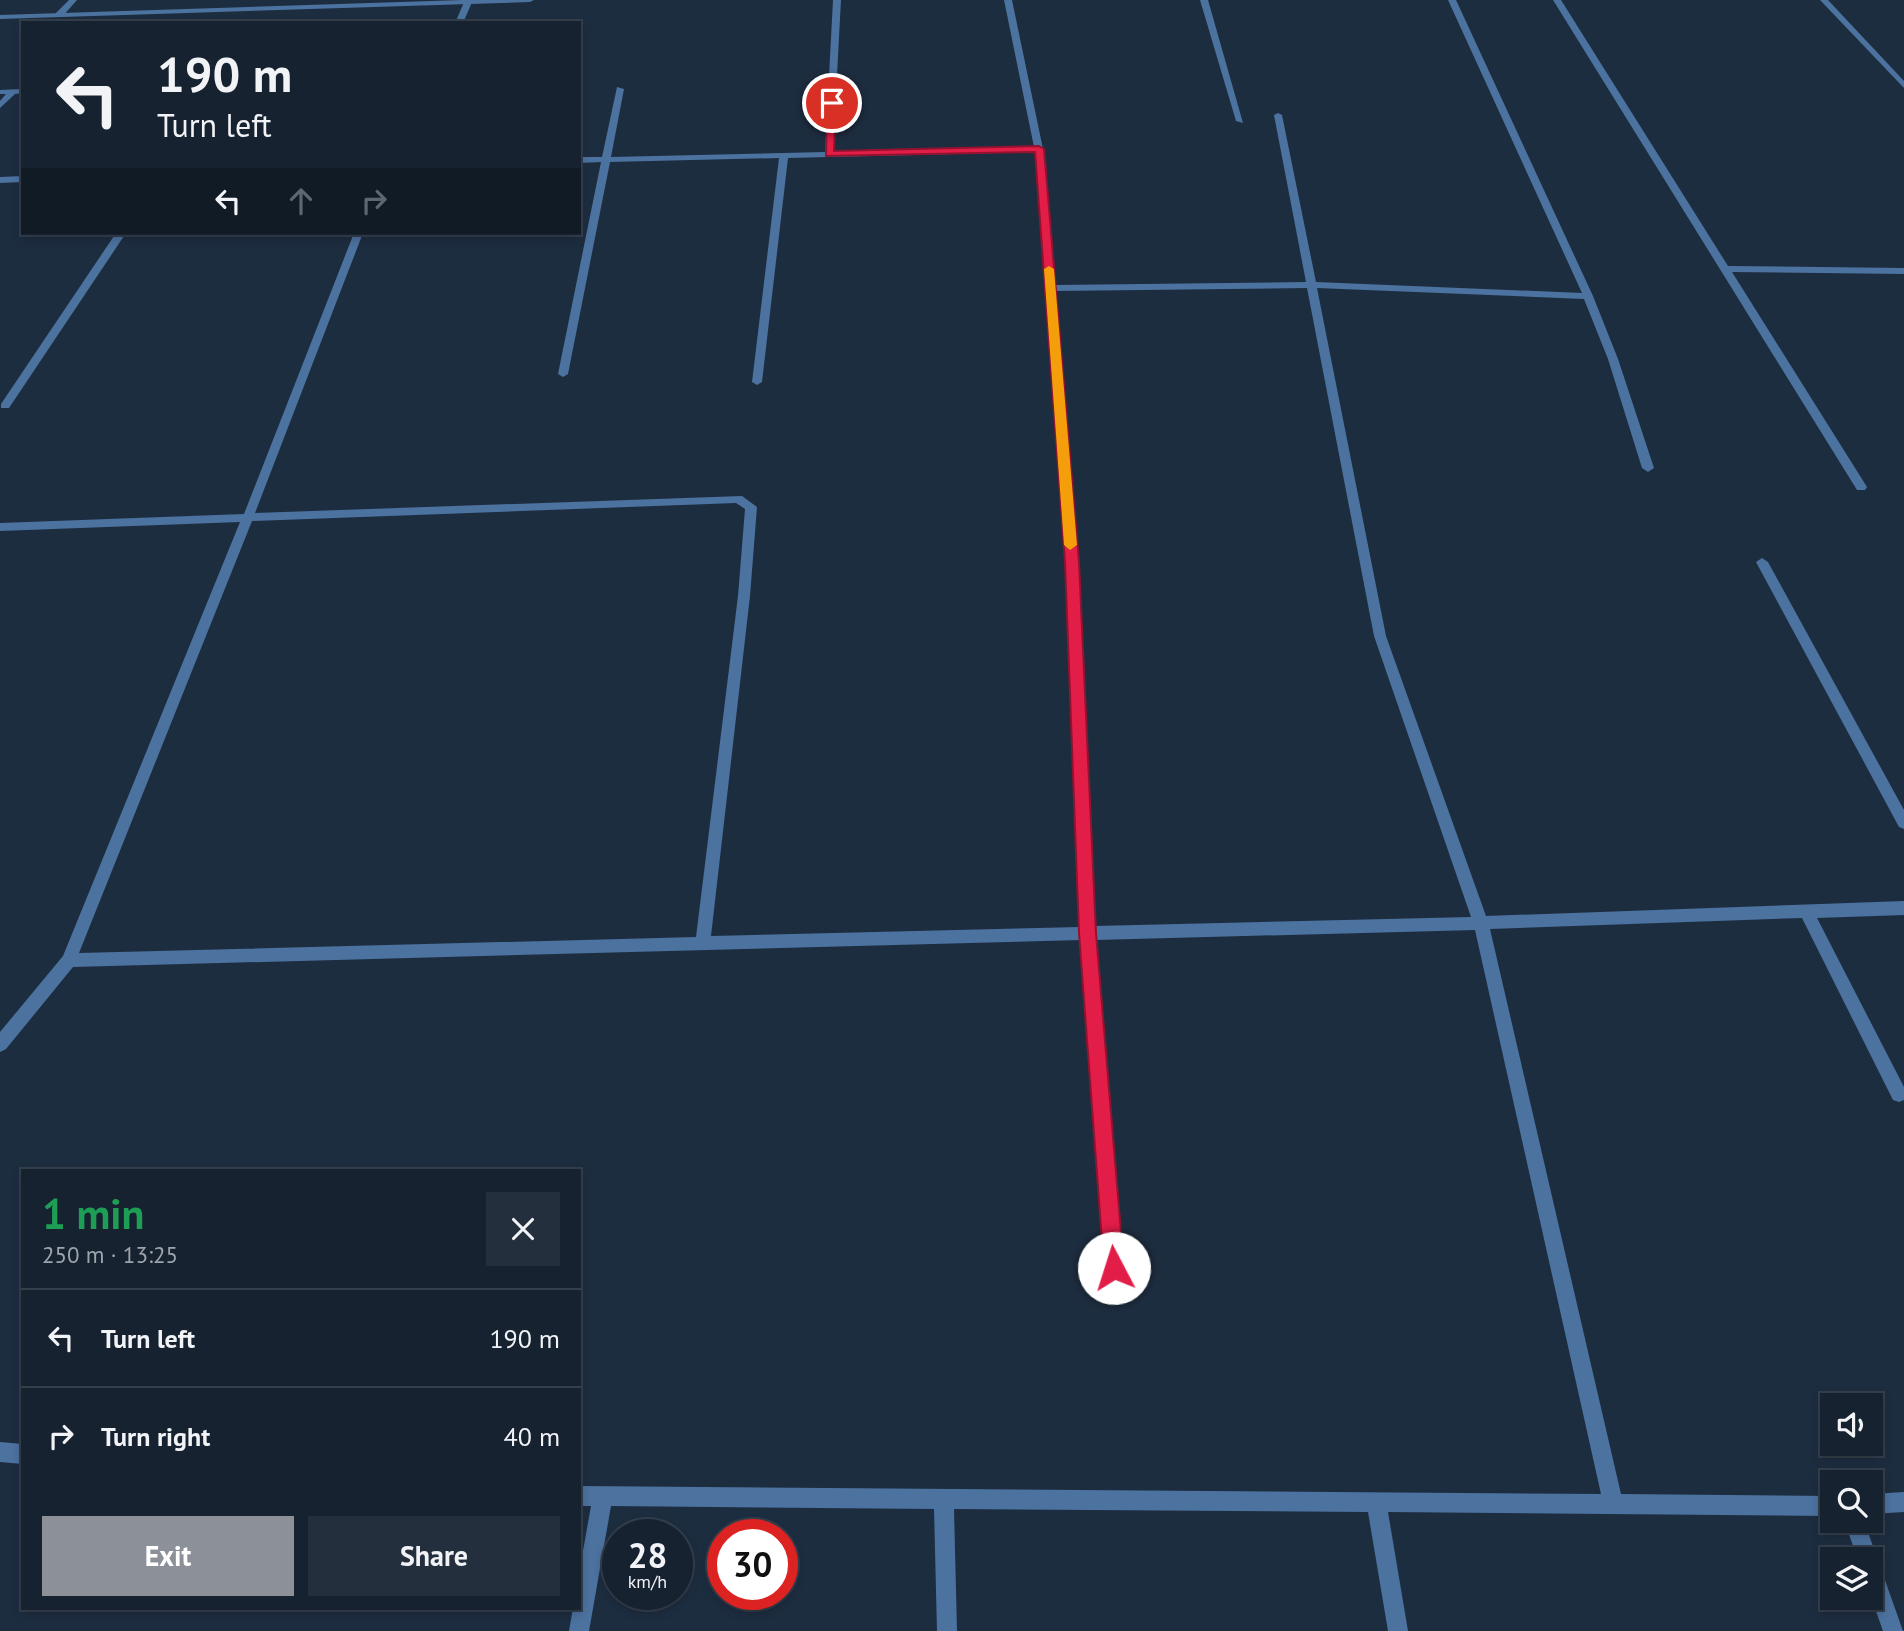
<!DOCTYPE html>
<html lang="en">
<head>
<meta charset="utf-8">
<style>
  :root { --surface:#162230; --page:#232f3c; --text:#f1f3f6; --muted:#9ea4ab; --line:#353f4c; --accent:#8c9099 }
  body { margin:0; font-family:"PT Sans",sans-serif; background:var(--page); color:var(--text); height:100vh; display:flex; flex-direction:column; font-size:26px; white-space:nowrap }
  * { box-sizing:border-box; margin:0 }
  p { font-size:23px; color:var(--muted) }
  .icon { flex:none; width:38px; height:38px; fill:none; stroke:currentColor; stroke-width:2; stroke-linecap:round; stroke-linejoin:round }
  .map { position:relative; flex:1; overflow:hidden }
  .side { position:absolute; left:21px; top:1169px; width:560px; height:441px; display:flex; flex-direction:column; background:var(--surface); border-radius:0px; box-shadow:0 4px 10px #0003,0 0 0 2px var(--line) }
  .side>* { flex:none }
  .guide { position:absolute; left:21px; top:21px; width:560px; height:214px; border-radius:0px; box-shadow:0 4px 10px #0003,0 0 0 2px var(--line); background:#162230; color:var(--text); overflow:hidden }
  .buttons { position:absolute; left:1820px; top:1393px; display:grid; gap:14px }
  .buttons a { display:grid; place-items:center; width:63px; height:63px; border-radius:0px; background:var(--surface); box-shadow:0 4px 10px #0003,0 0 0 2px var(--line); font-size:35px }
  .speed { position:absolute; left:602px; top:1519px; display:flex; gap:14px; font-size:35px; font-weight:700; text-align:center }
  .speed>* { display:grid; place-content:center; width:91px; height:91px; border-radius:50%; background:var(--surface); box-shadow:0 4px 10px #0003,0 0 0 2px var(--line); line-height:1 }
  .speed small { font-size:18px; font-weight:400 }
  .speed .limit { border:10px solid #d22; background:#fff; color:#111 }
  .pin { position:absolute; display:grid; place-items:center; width:60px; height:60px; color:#fff; margin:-30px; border:4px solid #fff; border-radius:50%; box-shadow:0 2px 7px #0007 }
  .me { position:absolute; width:77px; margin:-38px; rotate:355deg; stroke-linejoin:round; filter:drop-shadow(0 0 5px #0008) }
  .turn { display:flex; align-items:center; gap:24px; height:147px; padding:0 21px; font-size:32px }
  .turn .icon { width:91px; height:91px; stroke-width:2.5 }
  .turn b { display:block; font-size:49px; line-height:60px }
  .lanes { display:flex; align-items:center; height:66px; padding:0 21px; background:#0003; justify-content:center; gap:35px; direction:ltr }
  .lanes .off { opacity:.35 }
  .round { display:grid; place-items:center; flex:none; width:74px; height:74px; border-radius:0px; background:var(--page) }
  .overview { display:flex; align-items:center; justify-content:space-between; height:119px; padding:0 21px }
  h1 { font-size:42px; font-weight:700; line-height:52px; color:#1e9e55 }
  .button { display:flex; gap:14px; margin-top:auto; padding:14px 21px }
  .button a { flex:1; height:80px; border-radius:0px; background:var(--accent); color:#fff; font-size:28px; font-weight:700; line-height:80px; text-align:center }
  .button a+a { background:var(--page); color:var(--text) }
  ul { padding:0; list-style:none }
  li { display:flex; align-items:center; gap:21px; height:98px; padding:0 21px; border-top:2px solid var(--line) }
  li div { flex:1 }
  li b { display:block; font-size:26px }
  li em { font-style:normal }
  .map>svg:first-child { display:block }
</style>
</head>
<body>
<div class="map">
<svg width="1904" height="1631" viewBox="0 0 1904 1631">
  <rect width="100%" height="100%" fill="#1d2d40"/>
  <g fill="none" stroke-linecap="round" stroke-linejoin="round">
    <g fill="#4c729f" fill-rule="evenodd">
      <polygon points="69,0 77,0 62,17 56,17 56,13"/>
      <polygon points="465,0 473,0 463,23 455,23"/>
      <path d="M 833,0 L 841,0 L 833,151 L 1034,147 L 1004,0 L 1012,0 L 1043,149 L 1055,285 L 1306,282 L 1274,115 L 1278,113 L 1282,115 L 1316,282 L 1582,293 L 1448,0 L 1456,0 L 1593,296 L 1618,359 L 1654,468 L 1648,472 L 1642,468 L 1608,359 L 1584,299 L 1317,288 L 1386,636 L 1486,916 L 1904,901 L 1904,915 L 1817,918 L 1904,1087 L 1904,1100 L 1899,1102 L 1893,1100 L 1802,918 L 1490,929 L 1621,1494 L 1832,1496 L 1832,1516 L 1388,1512 L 1408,1631 L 1388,1631 L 1368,1512 L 954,1509 L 957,1631 L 937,1631 L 934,1509 L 611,1506 L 589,1631 L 569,1631 L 573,1608 L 579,1608 L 579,1573 L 591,1506 L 579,1506 L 579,1486 L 1601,1494 L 1475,930 L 1096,940 L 1123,1268 L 1120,1274 L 1114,1277 L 1108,1274 L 1105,1268 L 1081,940 L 73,967 L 6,1049 L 0,1052 L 0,1032 L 63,956 L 240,522 L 0,531 L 0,523 L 244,514 L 354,233 L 363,233 L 255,513 L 742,496 L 757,507 L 750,596 L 711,936 L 1080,927 L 1066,562 L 1035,152 L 788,158 L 762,382 L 757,385 L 752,382 L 779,158 L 610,162 L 568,374 L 563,377 L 558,374 L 601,162 L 579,163 L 579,157 L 602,157 L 617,87 L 624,89 L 611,157 L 825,152 ZM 1307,288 L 1374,636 L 1471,917 L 1095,926 L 1078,562 L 1055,291 ZM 736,503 L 745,509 L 738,596 L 696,937 L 79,953 L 252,521 Z"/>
      <polygon points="1200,0 1208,0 1243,123 1236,121"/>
      <polygon points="1553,0 1561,0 1728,266 1904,268 1904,274 1732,272 1867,487 1865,490 1857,490"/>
      <polygon points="1820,0 1828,0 1904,81 1904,88"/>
      <polygon points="23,89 23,93 15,94 0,108 0,101 6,94 0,94 0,90"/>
      <polygon points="23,176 23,182 0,183 0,177"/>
      <polygon points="116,233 126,233 9,408 1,408 1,404"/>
      <polygon points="1762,558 1768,562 1904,810 1904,829 1899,827 1756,562"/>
      <polygon points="0,1442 23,1444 23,1464 0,1462"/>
      <polygon points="1904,1492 1904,1512 1871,1514 1871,1494"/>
      <polygon points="1844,1521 1864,1521 1903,1631 1883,1631 1871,1597 1871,1559 1858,1559"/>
    </g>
    <polygon fill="#4c729f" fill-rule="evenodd" points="462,0 534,0 530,2 0,19 0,15"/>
  </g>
  <polygon fill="#e11d48" stroke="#92132f" stroke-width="2" points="832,100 836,103 834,151 1039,146 1044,149 1079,562 1096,933 1124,1268 1122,1276 1114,1278 1107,1276 1104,1268 1079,933 1065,562 1035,152 826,156 827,103"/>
  <polygon fill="#f59e0b" points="1049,266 1054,269 1077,545 1070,550 1064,545 1044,269"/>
</svg>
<div class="buttons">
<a><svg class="icon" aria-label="sound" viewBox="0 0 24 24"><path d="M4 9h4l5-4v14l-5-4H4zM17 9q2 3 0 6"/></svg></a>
<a><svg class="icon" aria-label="search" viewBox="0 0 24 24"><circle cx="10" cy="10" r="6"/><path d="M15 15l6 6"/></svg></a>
<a><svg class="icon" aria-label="layers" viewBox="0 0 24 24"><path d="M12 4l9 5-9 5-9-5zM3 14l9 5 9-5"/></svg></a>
</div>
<div class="speed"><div>28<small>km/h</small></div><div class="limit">30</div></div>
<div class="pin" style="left:832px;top:103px;background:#d93025"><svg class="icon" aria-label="arrive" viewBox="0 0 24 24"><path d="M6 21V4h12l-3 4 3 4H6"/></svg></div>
<svg class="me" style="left:1114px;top:1268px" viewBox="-20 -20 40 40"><circle r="19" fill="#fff"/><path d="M0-13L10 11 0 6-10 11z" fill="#e11d48"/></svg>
<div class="guide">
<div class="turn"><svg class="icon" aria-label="left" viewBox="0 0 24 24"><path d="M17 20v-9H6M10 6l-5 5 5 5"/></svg><div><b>190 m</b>Turn left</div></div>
<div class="lanes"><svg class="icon" aria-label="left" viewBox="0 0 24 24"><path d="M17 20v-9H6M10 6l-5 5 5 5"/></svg><svg class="icon off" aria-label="ahead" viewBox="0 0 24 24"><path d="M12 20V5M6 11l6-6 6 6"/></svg><svg class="icon off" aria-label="right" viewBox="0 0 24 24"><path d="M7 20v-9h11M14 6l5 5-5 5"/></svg></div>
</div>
<section class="side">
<div class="overview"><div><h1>1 min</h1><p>250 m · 13:25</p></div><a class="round"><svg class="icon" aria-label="close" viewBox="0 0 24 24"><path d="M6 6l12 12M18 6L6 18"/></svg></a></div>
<ul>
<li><svg class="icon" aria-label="left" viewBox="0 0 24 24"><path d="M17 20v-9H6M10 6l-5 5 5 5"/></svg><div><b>Turn left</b></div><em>190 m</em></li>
<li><svg class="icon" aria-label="right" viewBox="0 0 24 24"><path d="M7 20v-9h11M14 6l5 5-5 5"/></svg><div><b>Turn right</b></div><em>40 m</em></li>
</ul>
<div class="button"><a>Exit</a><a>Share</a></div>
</section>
</div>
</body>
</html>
